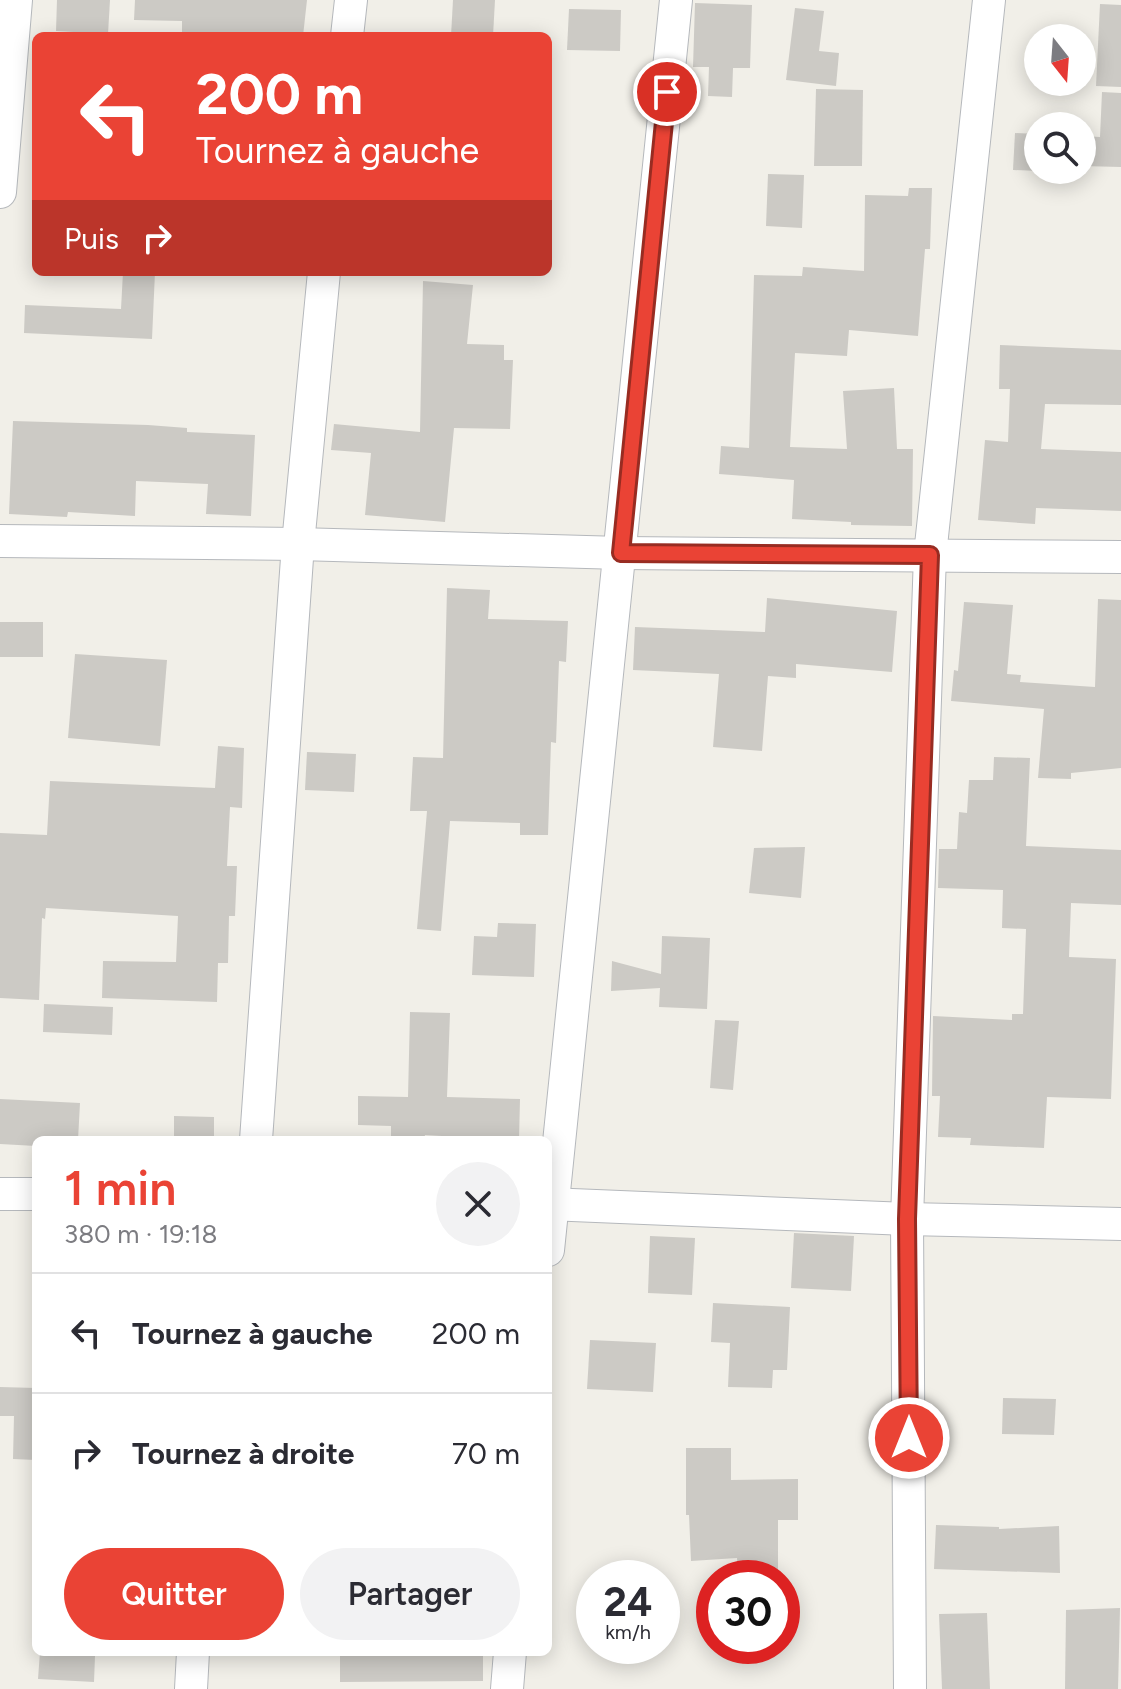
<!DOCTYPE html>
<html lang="fr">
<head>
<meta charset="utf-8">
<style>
  :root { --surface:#fff; --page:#f2f2f3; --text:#2b2b33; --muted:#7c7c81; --line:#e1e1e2; --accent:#ea4335 }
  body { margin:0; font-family:Figtree,sans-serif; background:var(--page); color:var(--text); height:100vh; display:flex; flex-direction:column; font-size:30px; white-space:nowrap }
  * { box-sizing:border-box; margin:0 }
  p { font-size:26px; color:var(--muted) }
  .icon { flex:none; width:44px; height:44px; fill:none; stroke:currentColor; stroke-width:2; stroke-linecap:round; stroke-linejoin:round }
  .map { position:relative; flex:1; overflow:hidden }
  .panel { position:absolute; left:32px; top:1136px; width:520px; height:520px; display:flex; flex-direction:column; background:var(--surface); border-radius:12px; box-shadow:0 4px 20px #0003 }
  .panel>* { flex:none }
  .top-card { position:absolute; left:32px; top:32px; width:520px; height:244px; border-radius:12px; box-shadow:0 4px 20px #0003; background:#ea4335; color:#fff; overflow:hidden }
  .needle { width:52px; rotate:163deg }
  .fabs { position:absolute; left:1024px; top:24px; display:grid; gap:16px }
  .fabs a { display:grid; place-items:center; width:72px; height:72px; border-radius:50%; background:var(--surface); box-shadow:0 4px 20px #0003; font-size:40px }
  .speed { position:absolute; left:576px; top:1560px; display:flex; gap:16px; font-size:40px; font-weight:700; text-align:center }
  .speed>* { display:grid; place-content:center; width:104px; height:104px; border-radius:50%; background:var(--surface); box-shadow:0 4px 20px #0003; line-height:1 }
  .speed small { font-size:20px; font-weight:400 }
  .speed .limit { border:12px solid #d22; background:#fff; color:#111 }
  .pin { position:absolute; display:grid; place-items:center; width:68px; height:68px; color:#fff; margin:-34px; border:4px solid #fff; border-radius:50%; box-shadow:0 2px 8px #0007 }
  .me { position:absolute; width:88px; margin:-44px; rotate:0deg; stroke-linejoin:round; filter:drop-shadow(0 0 6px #0008) }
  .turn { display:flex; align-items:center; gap:28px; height:168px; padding:0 32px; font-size:36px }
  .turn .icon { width:104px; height:104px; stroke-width:2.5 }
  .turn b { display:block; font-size:56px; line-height:68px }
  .then { display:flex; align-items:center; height:76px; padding:0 32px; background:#0003; gap:16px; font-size:30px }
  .round { display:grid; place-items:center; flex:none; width:84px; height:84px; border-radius:42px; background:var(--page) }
  .summary { display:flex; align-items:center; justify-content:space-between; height:136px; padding:0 32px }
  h1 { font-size:48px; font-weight:600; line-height:60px; color:var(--accent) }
  .cta { display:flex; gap:16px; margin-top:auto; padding:16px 32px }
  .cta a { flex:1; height:92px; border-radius:48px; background:var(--accent); color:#fff; font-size:32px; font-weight:600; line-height:92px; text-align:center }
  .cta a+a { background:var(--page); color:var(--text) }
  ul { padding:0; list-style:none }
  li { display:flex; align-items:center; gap:24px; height:120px; padding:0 32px; border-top:2px solid var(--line) }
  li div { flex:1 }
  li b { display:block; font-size:30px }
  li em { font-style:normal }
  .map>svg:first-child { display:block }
</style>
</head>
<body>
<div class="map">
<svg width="1121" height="1689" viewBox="0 0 1121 1689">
  <rect width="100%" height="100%" fill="#f1efe8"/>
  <g fill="#cccac5">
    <polygon points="57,0 110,0 108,34 56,31"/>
    <polygon points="135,0 307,0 303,36 182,36 182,21 134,20"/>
    <polygon points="453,0 495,0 493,36 451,36"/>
    <polygon points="695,3 752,5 750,68 733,68 732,97 708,96 709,67 693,67"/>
    <polygon points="1100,4 1121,5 1121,87 1096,86"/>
    <polygon points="795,8 824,11 819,51 839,53 836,86 786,80"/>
    <polygon points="569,9 621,10 620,51 567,50"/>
    <polygon points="816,89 863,90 862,166 814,166"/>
    <polygon points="1102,92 1121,93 1121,167 1082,166 1082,136 1100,137"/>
    <polygon points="1015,133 1038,134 1038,171 1013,170"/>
    <polygon points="768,174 804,175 802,228 766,226"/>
    <polygon points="909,188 932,188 930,249 925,249 918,336 849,330 847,356 795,353 790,447 847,449 843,391 894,388 897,449 913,449 912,526 851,525 851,522 792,519 794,480 719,474 721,446 749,448 754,275 802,276 803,267 864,271 865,195 908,196"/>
    <polygon points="123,272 155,272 152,339 24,333 25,305 121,309"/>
    <polygon points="423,281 473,285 467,344 504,345 504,360 513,360 510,429 454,428 445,522 365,515 371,453 331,450 334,424 420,432"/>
    <polygon points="1000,345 1121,350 1121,405 1045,404 1041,449 1121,452 1121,511 1036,508 1035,524 978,520 985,440 1008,442 1010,389 999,389"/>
    <polygon points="13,421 148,425 187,428 187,432 255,435 251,516 206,514 208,484 136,481 135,516 68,512 67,517 9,514"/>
    <polygon points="447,588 490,590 488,619 568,621 566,662 559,661 556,743 551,742 548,835 520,835 520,823 450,821 441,931 417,929 427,811 410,811 413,757 443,758"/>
    <polygon points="767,598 897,611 892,672 796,664 796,678 768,676 762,751 713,747 719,674 633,670 635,627 765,632"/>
    <polygon points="1098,599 1121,600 1121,768 1071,773 1071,779 1038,778 1044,709 951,701 954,670 958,671 964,602 1013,605 1007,674 1021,675 1020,682 1095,687"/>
    <rect x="0" y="622" width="43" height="35"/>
    <polygon points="75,654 167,660 160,746 68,738"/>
    <polygon points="218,746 244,748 242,808 230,807 227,866 237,866 235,916 229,916 228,963 218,963 217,1002 102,998 103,961 176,962 178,916 46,908 45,919 42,918 39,1000 0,998 0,833 47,835 50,781 215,788"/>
    <polygon points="307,752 356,754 354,792 305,790"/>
    <polygon points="994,757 1030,758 1026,846 1121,850 1121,905 1071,903 1069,957 1116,959 1111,1099 1047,1097 1044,1148 970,1145 971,1138 938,1137 940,1096 932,1096 933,1016 1012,1020 1012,1014 1023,1014 1026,929 1002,928 1003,890 938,888 939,849 957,849 959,812 967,813 969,780 993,780"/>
    <polygon points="805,847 801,898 749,893 754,848"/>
    <polygon points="498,923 536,924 534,977 472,975 474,936 497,937"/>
    <polygon points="662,936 710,938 707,1009 659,1007 660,988 611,991 612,961 661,974"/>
    <polygon points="44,1004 113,1007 112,1035 43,1032"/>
    <polygon points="410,1012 450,1013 447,1097 520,1099 519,1140 476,1140 476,1138 425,1135 424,1140 391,1140 391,1126 358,1125 358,1096 408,1097"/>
    <polygon points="715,1020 739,1021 733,1090 710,1088"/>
    <polygon points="0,1099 80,1103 78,1140 36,1140 36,1146 0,1144"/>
    <polygon points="174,1116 214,1117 214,1140 174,1140"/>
    <polygon points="794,1233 854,1236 851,1291 791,1288"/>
    <polygon points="650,1236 695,1238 692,1295 648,1293"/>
    <polygon points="713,1303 790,1307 787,1370 773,1370 772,1388 728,1387 730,1343 711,1342"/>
    <polygon points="590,1340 656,1343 653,1392 587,1389"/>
    <polygon points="0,1387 36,1388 36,1460 13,1459 14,1416 0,1416"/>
    <polygon points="1003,1398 1056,1399 1054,1435 1002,1434"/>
    <polygon points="686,1448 731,1448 731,1480 798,1479 798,1520 778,1520 778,1578 738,1578 737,1558 691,1561 689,1515 686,1515"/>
    <polygon points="936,1525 999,1527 999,1529 1059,1526 1060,1573 934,1569"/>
    <polygon points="1120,1608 1118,1689 1065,1689 1066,1610"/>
    <polygon points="987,1613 990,1689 942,1689 939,1614"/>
    <polygon points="40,1652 85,1652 84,1656 95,1656 94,1682 38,1679"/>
    <polygon points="340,1652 483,1652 483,1681 340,1682"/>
  </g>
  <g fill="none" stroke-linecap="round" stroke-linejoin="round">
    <g stroke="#b5b8bc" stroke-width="34">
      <g id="street">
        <polyline points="347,36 351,0"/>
        <polyline points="0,192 16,0"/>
        <polyline points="0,541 298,544 621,553 1121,557"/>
        <polyline points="256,1140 298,544 324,272"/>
        <polyline points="0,1194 36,1194"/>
        <polyline points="548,1204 907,1219 1121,1224"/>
        <polyline points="548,1250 676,0"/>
        <polyline points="191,1689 193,1652"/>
        <polyline points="507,1689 510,1652"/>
        <polyline points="910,1689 907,1219 930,555 989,0"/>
      </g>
    </g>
    <use href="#street" stroke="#fff" stroke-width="32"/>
  </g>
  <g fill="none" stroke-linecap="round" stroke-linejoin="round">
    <g stroke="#982c22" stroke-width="20">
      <polyline id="route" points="667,92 621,553 930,555 907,1219 909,1438"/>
    </g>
    <use href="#route" stroke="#ea4335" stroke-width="14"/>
  </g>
</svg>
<div class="fabs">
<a><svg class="needle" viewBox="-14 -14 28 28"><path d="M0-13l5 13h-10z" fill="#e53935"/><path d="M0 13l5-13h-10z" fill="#7c7c81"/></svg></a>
<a><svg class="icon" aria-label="search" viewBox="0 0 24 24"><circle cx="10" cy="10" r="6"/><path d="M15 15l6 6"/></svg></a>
</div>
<div class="speed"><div>24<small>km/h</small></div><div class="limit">30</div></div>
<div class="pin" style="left:667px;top:92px;background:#d93025"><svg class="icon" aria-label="arrive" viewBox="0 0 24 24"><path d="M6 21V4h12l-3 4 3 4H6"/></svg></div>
<svg class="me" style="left:909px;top:1438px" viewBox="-20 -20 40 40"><circle r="17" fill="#ea4335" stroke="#fff" stroke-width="3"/><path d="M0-11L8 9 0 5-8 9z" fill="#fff"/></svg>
<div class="top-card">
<div class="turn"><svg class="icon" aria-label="left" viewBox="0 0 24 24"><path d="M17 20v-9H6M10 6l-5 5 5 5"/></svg><div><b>200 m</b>Tournez à gauche</div></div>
<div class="then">Puis<svg class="icon" aria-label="right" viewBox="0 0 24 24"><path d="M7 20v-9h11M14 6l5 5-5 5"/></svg></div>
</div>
<section class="panel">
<div class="summary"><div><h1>1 min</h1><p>380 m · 19:18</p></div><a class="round"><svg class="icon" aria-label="close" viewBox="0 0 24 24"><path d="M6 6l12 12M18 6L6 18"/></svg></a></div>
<ul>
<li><svg class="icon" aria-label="left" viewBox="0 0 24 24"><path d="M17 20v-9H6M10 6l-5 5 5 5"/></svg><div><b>Tournez à gauche</b></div><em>200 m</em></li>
<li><svg class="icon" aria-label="right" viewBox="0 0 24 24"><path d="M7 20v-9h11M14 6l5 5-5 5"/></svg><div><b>Tournez à droite</b></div><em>70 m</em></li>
</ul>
<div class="cta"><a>Quitter</a><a>Partager</a></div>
</section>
</div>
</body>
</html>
